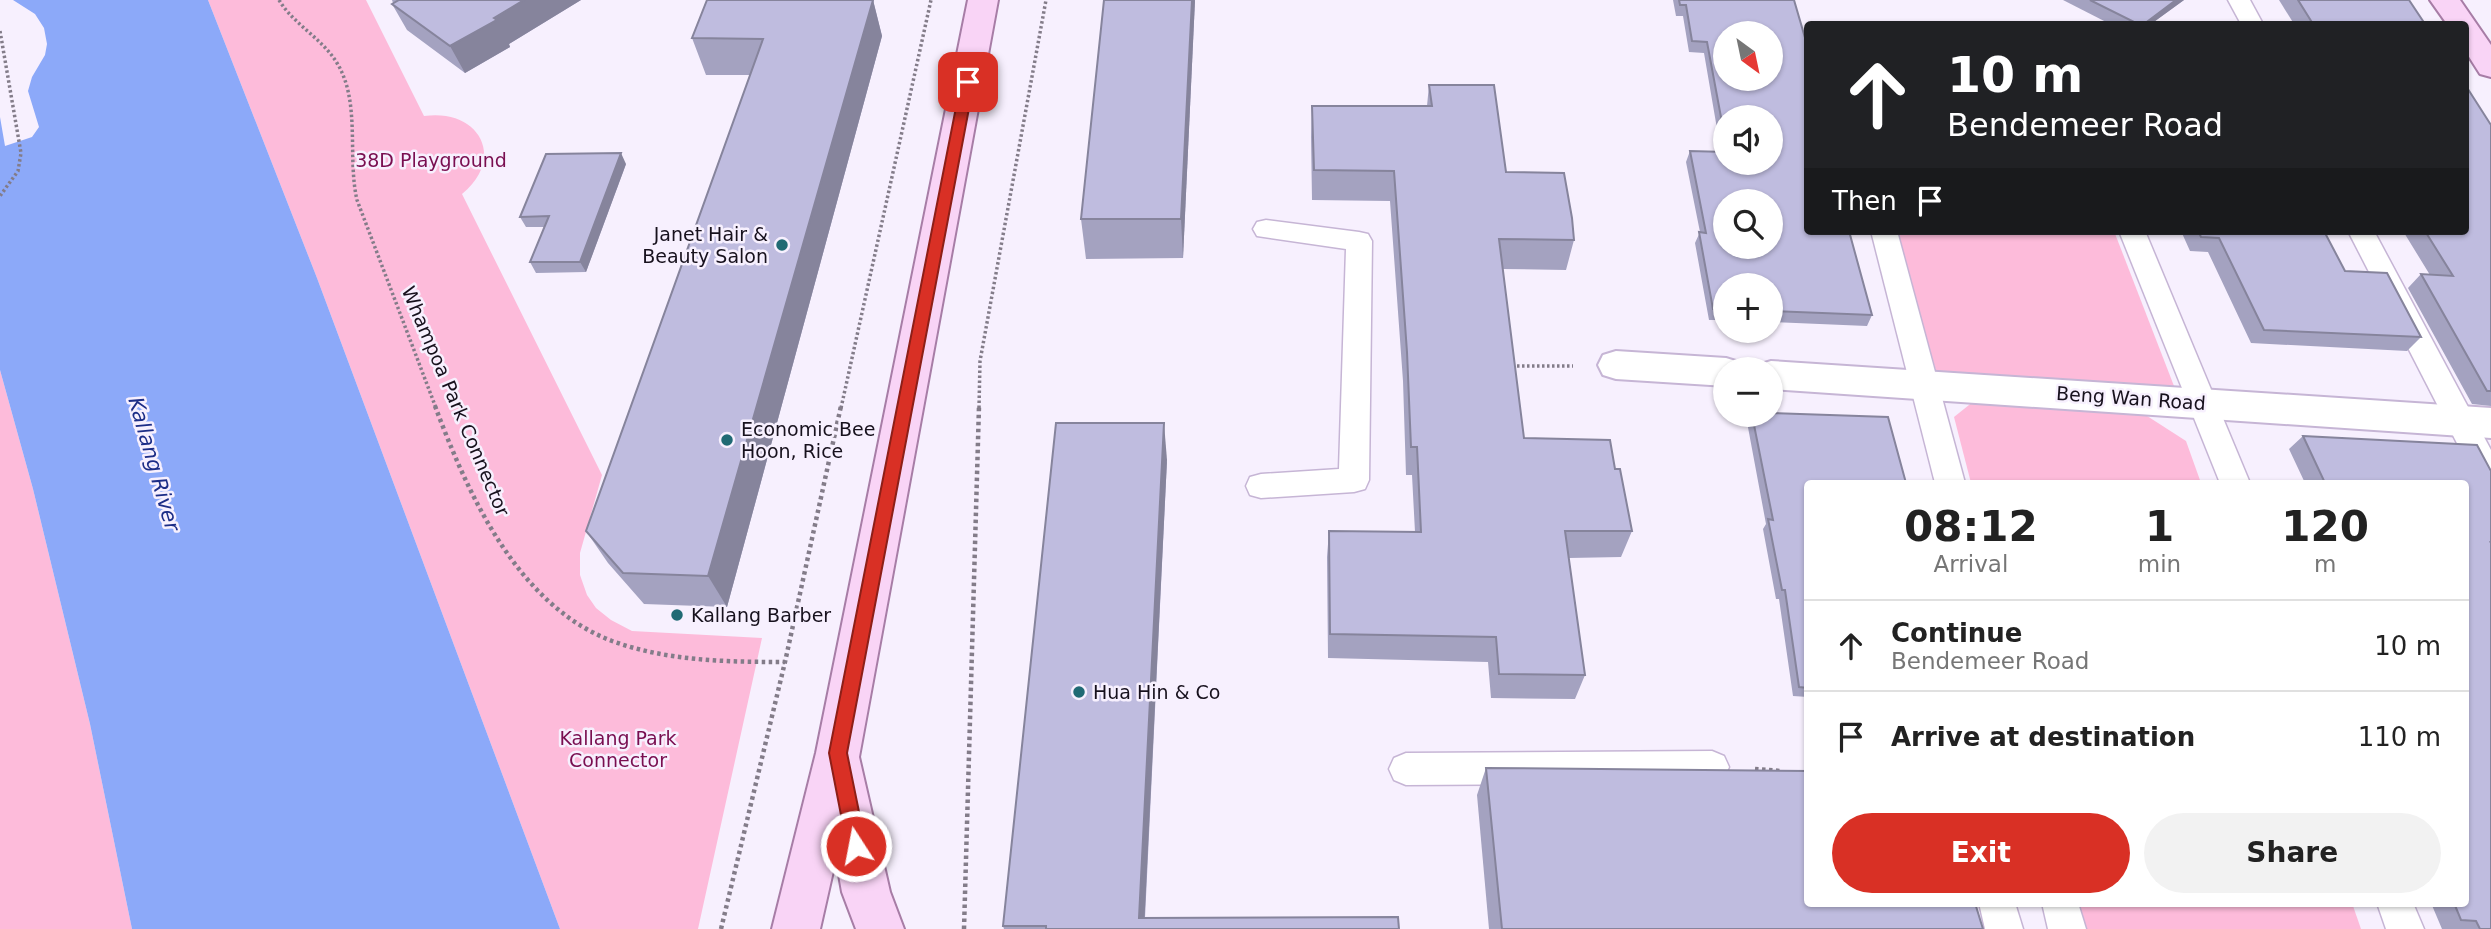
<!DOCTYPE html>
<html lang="en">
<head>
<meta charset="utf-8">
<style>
  :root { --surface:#fff; --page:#f2f2f2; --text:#222; --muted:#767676; --line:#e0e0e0; --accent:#d93025 }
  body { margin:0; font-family:"DejaVu Sans",sans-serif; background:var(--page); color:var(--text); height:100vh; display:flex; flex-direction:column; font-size:26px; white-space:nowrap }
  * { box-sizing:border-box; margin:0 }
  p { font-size:23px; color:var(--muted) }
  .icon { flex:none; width:38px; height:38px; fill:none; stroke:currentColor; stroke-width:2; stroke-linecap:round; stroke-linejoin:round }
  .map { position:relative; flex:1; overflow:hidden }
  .details { position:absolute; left:1804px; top:480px; width:665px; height:427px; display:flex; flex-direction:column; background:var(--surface); border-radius:7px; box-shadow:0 2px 5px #0004 }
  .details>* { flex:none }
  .guide { position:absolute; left:1804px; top:21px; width:665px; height:214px; border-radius:7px; box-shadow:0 2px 5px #0004; background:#202124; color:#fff; overflow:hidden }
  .needle { width:46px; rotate:147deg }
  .fabs { position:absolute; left:1713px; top:21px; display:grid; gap:14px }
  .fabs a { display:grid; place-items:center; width:70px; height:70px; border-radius:50%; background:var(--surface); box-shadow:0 2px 5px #0004; font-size:35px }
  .pin { position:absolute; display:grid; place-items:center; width:60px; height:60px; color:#fff; margin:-30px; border-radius:14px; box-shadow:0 4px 10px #0006 }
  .me { position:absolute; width:77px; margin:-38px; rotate:349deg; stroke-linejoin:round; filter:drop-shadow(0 0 5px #0008) }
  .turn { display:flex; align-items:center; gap:24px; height:147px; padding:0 28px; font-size:32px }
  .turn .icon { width:91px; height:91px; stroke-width:2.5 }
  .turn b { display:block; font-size:49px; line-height:60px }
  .then { display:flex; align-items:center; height:66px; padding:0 28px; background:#0003; gap:14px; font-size:26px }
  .eta { display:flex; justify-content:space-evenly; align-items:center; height:119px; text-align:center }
  .eta b { font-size:42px; font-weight:800; line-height:49px }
  .cta { display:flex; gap:14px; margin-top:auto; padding:14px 28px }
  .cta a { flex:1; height:80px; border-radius:42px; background:var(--accent); color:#fff; font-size:28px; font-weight:800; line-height:80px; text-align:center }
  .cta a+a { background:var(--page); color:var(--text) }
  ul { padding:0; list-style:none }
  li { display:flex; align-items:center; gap:21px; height:91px; padding:0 28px; border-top:2px solid var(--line) }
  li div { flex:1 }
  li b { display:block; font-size:26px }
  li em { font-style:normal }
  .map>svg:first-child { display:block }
</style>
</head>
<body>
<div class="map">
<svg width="2491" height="929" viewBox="0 0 2491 929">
  <rect width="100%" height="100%" fill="#f7f0fe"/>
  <g fill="#fdbbda">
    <path d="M 208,0 L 366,0 L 424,116 C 478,108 507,157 462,194 L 602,475 L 580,553 L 580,575 L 587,595 L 596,608 L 611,620 L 632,631 L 762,638 L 698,929 L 560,929 L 317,278 Z"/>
    <polygon points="1896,231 2114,231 2174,386 1936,371"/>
    <polygon points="0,370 33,489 90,724 132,929 0,929"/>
    <polygon points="1979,397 2144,414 2186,441 2201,483 1971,483 1954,417"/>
    <polygon points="2075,903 2352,903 2361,929 2081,929"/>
  </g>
  <polygon fill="#8ca9f9" points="0,0 208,0 317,278 560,929 132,929 90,724 33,489 0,370"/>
  <polygon fill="#f7f0fe" points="0,0 13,0 35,14 44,28 47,44 45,55 32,77 28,91 39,127 32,137 5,146 0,117"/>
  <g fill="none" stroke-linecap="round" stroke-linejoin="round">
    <g stroke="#c6b5d5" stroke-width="3">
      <g id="service">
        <polygon points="2228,0 2250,0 2263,24 2241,24"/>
        <polygon points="1266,220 1359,232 1368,234 1372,241 1369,480 1365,489 1354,492 1261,498 1250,495 1246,486 1250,477 1261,474 1339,469 1346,249 1257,236 1253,229 1257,222"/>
        <polygon points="1871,231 1897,231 1965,483 1935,483"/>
        <polygon points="2119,231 2145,231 2250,483 2220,483"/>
        <polygon points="2348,231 2374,231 2491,450 2491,491 2480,488"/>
        <polygon points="1712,751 1724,756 1729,767 1724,778 1712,783 1406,785 1394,780 1389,769 1394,758 1406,753"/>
        <polygon points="1979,903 2015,903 2023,929 1985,929"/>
        <polygon points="2042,903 2078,903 2086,929 2048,929"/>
        <polygon points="2377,903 2413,903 2424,929 2386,929"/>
      </g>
    </g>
    <g stroke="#c6b5d5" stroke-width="4">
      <g id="minor">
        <polygon points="1616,351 1726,358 1739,362 1743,369 1726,369 1726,386 1616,379 1603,375 1598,365 1603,355"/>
        <polygon points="1771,361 2491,408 2491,438 1771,389 1771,369 1756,369 1758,365"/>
      </g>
    </g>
    <g stroke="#a77da6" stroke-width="4">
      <g id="primary">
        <polygon points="968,0 998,0 859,757 890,892 904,929 856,929 842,892 836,858 820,929 772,929 816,753"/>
        <polygon points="2430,0 2460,0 2491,45 2491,77 2480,74 2466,52 2466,24 2447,24"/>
      </g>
    </g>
    <g stroke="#837c89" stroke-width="3.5" stroke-dasharray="2.5 2.5" stroke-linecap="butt">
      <path d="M 279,0 C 294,25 322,38 337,63 C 361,102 347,157 357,200 L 436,408"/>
      <polyline points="0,31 21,153 18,171 0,196"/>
      <polyline points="1512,366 1573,366"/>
      <polyline points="841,408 931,0"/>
      <polyline points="979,408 980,361 1046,0"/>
    </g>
    <g stroke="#837c89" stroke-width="4.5" stroke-dasharray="3.5 3.5" stroke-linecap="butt">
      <path d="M 435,406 C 468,494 517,605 612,641 C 667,661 727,662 785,662"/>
      <polyline points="1755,769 1781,771"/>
      <polyline points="721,929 785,662 841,406"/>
      <polyline points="964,929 979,406"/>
    </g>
    <use href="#service" fill="#fff" fill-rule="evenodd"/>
    <use href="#minor" fill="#fff" fill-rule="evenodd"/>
    <use href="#primary" fill="#f9d4f6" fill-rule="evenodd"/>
  </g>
  <g fill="#a4a2c0" fill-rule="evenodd">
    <polygon points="392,0 581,0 509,44 510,47 465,73 407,30 392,4 393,3"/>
    <polygon points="873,0 882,36 727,607 644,604 608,563 586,531 750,75 706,75 692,38"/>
    <polygon points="1195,0 1183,258 1086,259 1081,219"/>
    <path d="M 1673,0 L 1794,0 L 1808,231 L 1872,315 L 1867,326 L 1771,322 L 1771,285 L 1726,285 L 1726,320 L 1709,320 L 1695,243 L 1700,232 L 1686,162 L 1690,151 L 1721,152 L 1704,53 L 1689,52 L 1683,16 L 1676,16 ZM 1726,117 L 1771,163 L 1726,163 Z"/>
    <polygon points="2063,0 2184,0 2151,24 2110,24"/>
    <polygon points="2279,0 2409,0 2425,24 2294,24"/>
    <polygon points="1429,85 1506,172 1574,240 1566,270 1503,269 1524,438 1615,469 1632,531 1621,557 1569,558 1585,675 1575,699 1491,698 1488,662 1328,658 1327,557 1329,531 1415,532 1412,475 1406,475 1403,381 1390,201 1312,200 1311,137 1312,106 1427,106"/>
    <polygon points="2491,125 2491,406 2472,404 2408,288 2421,274 2430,275 2403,231 2466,231"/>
    <polygon points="626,164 586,272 536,273 530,262 545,227 526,227 520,217"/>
    <polygon points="2181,231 2324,231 2345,271 2421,337 2407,351 2251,343 2208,252 2190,251"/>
    <polygon points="1750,415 1771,415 1808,483 1808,697 1793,696 1779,599 1776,599 1763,529 1766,524 1747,422"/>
    <polygon points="2303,436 2491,471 2491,929 2442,929 2431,903 2466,903 2466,483 2305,483 2289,449"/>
    <polygon points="1167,460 1145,918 1399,929 1004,929 1003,926"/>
    <polygon points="1486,768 1983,929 1489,929 1477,795"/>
  </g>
  <g fill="#86849c">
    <polygon points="524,0 581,0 509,44 510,47 465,73 450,46"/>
    <polygon points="873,0 882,36 727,607 708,576"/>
    <polygon points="1192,0 1195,0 1183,258 1181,219"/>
    <polygon points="2176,0 2184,0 2151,24 2144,24"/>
    <polygon points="621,153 626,164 586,272 580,262"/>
    <polygon points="1164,423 1167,460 1144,929 1139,918"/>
  </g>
  <g fill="#bfbcdf" stroke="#86849c" stroke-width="2" fill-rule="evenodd">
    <polygon points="399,0 524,0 494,18 497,20 450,46 392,4"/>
    <polygon points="707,0 873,0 708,576 623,573 586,531 763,39 692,38"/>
    <polygon points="1104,0 1192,0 1181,219 1081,219"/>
    <path d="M 1679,0 L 1794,0 L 1808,48 L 1808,231 L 1849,231 L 1872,315 L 1771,311 L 1771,285 L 1726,285 L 1726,310 L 1713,309 L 1699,232 L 1706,233 L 1690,151 L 1726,152 L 1726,163 L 1771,163 L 1771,117 L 1726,117 L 1726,144 L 1707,42 L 1692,41 L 1686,5 L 1680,5 ZM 1726,33 L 1771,33 L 1771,79 L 1726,79 ZM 1726,201 L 1771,201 L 1771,247 L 1726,247 Z"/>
    <polygon points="2090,0 2176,0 2144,24 2138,24"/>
    <polygon points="2298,0 2409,0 2425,24 2313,24"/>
    <polygon points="1429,85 1494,85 1506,172 1564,173 1572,218 1574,240 1499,239 1524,438 1610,440 1615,469 1620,469 1632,531 1565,531 1585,675 1499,674 1496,637 1330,634 1329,531 1421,532 1417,447 1411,447 1407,352 1394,171 1314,170 1312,106 1432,106"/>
    <polygon points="2466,86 2491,125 2491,391 2487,391 2421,274 2453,276 2425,231 2466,231"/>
    <polygon points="621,153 580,262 530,262 549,216 520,217 546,154"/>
    <polygon points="2198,231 2324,231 2345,271 2387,273 2421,337 2264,330 2219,238 2201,237"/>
    <polygon points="1771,413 1888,417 1906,483 1808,483 1808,688 1799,687 1785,590 1782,590 1768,519 1773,520 1752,415 1771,415"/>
    <polygon points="1056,423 1164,423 1139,918 1398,917 1399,929 1046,929 1046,926 1003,926"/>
    <polygon points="2303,436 2477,445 2491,471 2491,542 2490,541 2491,543 2491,929 2480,929 2476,921 2461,920 2454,903 2466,903 2466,483 2325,483"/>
    <polygon points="1486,768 1808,771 1808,903 1975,903 1983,929 1502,929"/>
  </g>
  <polygon fill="#d93025" stroke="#8d1f18" stroke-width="2" points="968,78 974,82 847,753 866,846 863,852 856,855 850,852 847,846 829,753 961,82"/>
  <g fill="#206a74" stroke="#f7f0fe" stroke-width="2.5">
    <circle cx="782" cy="245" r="7"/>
    <circle cx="727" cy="440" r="7"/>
    <circle cx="677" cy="615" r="7"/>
    <circle cx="1079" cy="692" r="7"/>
  </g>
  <g text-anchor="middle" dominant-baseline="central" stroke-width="5" stroke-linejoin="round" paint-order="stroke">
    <g font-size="19" fill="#790e50" stroke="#f7f0fe">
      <text x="431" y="160">38D Playground</text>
      <text x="618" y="738">Kallang Park<tspan x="618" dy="22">Connector</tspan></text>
    </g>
    <g font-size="19" fill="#17111d" stroke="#f7f0fe" text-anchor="start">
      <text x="768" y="234" text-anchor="end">Janet Hair &amp;<tspan x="768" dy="22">Beauty Salon</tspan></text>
      <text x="741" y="429">Economic Bee<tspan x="741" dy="22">Hoon, Rice</tspan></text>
      <text x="691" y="615">Kallang Barber</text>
      <text x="1093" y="692">Hua Hin &amp; Co</text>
    </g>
    <g font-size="19" fill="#17111d" stroke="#f7f0fe">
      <text transform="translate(2131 398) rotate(4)">Beng Wan Road</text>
      <text transform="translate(456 401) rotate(67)">Whampoa Park Connector</text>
    </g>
    <g font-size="21" font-style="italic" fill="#1c2d87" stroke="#f7f0fe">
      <text transform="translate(154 464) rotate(74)">Kallang River</text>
    </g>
  </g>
</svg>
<div class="fabs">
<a><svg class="needle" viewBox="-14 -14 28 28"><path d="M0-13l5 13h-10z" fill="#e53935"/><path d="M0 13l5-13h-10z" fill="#767676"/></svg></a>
<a><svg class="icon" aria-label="sound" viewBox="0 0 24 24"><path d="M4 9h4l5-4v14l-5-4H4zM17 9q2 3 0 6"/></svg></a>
<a><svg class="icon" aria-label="search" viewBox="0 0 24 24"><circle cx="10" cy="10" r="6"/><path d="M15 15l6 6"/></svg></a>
<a>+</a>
<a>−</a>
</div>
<div class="pin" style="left:968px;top:82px;background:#d93025"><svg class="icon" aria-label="arrive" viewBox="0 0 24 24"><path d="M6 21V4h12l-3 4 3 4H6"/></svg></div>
<svg class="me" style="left:856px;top:846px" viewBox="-20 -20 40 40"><circle r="17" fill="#d93025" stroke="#fff" stroke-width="3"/><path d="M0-11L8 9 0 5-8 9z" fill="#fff"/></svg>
<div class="guide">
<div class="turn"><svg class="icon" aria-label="ahead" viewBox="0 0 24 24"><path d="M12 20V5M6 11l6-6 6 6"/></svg><div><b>10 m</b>Bendemeer Road</div></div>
<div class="then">Then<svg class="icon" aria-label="arrive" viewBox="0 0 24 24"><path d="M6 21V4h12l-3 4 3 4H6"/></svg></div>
</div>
<section class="details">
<div class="eta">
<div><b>08:12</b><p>Arrival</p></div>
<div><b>1</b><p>min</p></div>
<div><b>120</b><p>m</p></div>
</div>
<ul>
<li><svg class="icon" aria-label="ahead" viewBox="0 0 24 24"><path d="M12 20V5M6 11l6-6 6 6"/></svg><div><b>Continue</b><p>Bendemeer Road</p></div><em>10 m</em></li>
<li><svg class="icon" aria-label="arrive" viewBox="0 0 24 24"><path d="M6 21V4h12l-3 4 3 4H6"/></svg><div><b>Arrive at destination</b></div><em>110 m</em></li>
</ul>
<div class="cta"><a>Exit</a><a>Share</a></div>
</section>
</div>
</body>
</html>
